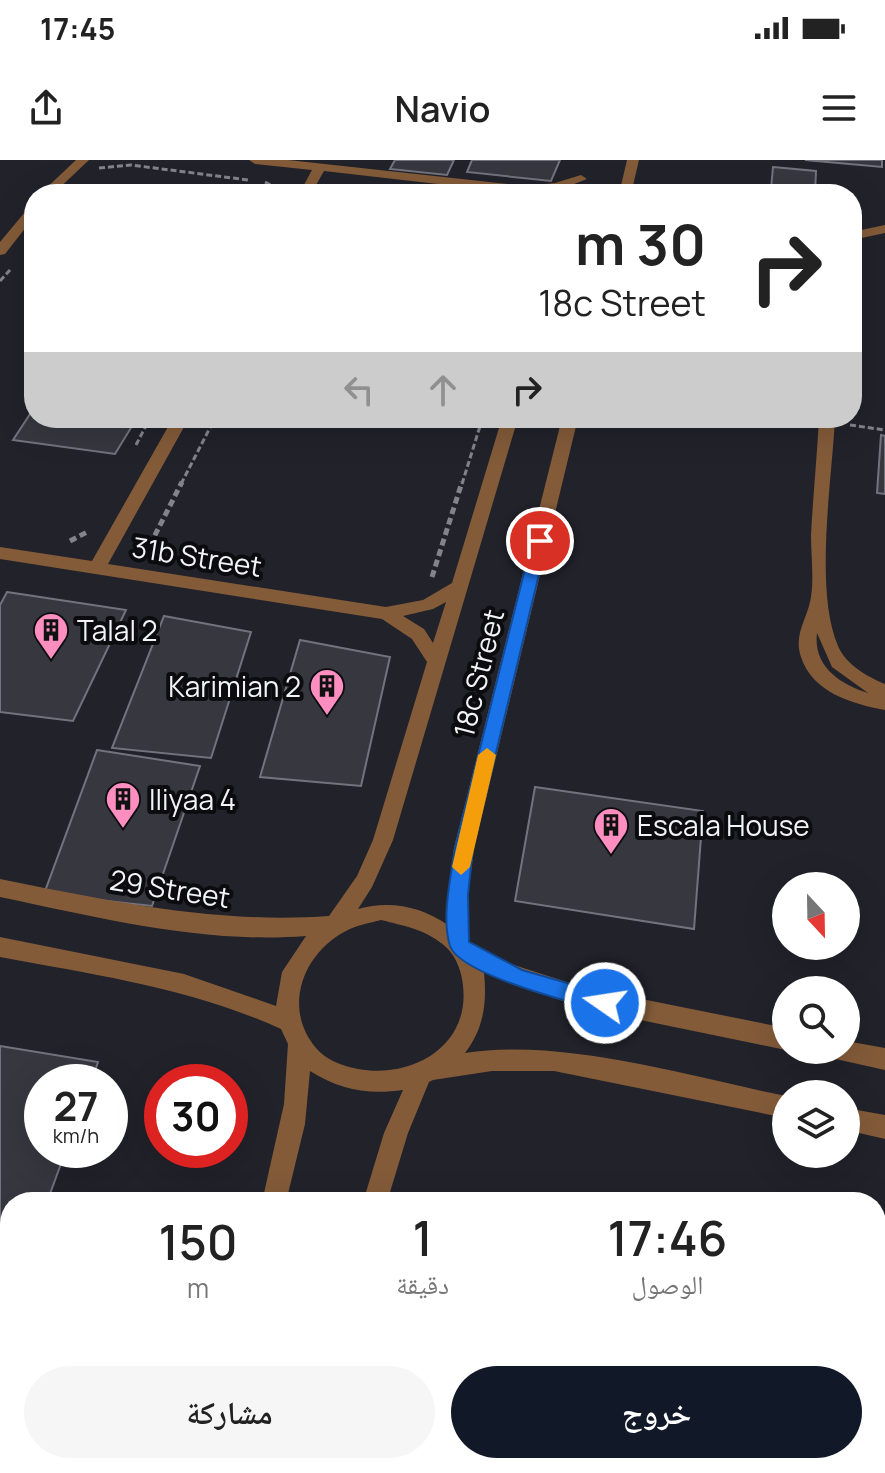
<!DOCTYPE html>
<html lang="ar">
<head>
<meta charset="utf-8">
<style>
  :root { --surface:#fff; --page:#f6f6f6; --text:#222; --muted:#767676; --accent:#111827 }
  body { margin:0; font-family:Manrope,"Noto Naskh Arabic",sans-serif; background:var(--page); color:var(--text); direction:rtl; height:100vh; display:flex; flex-direction:column; font-size:30px; white-space:nowrap }
  * { box-sizing:border-box; margin:0 }
  p { font-size:26px; color:var(--muted) }
  .icon { flex:none; width:44px; height:44px; fill:none; stroke:currentColor; stroke-width:2; stroke-linecap:round; stroke-linejoin:round }
  .map { position:relative; flex:1; overflow:hidden; direction:ltr }
  .drawer { position:absolute; left:0px; top:1032px; width:886px; height:282px; display:flex; flex-direction:column; background:var(--surface); border-radius:32px 32px 0 0; box-shadow:0 8px 32px #0002; direction:rtl }
  .drawer>* { flex:none }
  .guide { position:absolute; left:24px; top:24px; width:838px; height:244px; border-radius:32px; box-shadow:0 8px 32px #0002; direction:rtl; background:#fff; color:var(--text); overflow:hidden }
  .needle { width:52px; rotate:158deg }
  .fabs { position:absolute; left:772px; top:712px; display:grid; gap:16px }
  .fabs a { display:grid; place-items:center; width:88px; height:88px; border-radius:50%; background:var(--surface); box-shadow:0 8px 32px #0002; font-size:40px }
  .speed { position:absolute; left:24px; top:904px; display:flex; gap:16px; font-size:40px; font-weight:700; text-align:center }
  .speed>* { display:grid; place-content:center; width:104px; height:104px; border-radius:50%; background:var(--surface); box-shadow:0 8px 32px #0002; line-height:1 }
  .speed small { font-size:20px; font-weight:400 }
  .speed .limit { border:12px solid #d22; background:#fff; color:#111 }
  .pin { position:absolute; display:grid; place-items:center; width:68px; height:68px; color:#fff; margin:-34px; border:4px solid #fff; border-radius:50%; box-shadow:0 2px 8px #0007 }
  .me { position:absolute; width:88px; margin:-44px; rotate:283deg; stroke-linejoin:round; filter:drop-shadow(0 0 6px #0008) }
  .turn { display:flex; align-items:center; gap:28px; height:168px; padding:0 24px; font-size:36px }
  .turn .icon { width:104px; height:104px; stroke-width:2.5 }
  .turn b { display:block; font-size:56px; line-height:68px }
  .lanes { display:flex; align-items:center; height:76px; padding:0 24px; background:#0003; justify-content:center; gap:40px; direction:ltr }
  .lanes .off { opacity:.35 }
  .eta { display:flex; justify-content:space-evenly; align-items:center; height:136px; text-align:center }
  .eta b { font-size:48px; font-weight:600; line-height:56px }
  .button { display:flex; gap:16px; margin-top:auto; padding:16px 24px }
  .button a { flex:1; height:92px; border-radius:48px; background:var(--accent); color:#fff; font-size:32px; font-weight:600; line-height:92px; text-align:center }
  .button a+a { background:var(--page); color:var(--text) }
  .status { display:flex; justify-content:space-between; align-items:center; height:56px; padding:0 40px; background:var(--surface); direction:ltr }
  .status svg { height:22px; fill:currentColor }
  header { display:flex; justify-content:space-between; align-items:center; height:104px; padding:0 24px; background:var(--surface); font-size:36px; font-weight:600 }
  .map>svg:first-child { display:block }
</style>
</head>
<body>
<div class="status"><b>17:45</b><svg viewBox="0 0 49 12"><path d="M0 12V9h3v3zM5 12V6h3v6zM10 12V3h3v9zM15 12V0h3v12zM26 1h20v11H26zM47 4h2v5h-2z"/></svg></div>
<header><svg class="icon" aria-label="menu" viewBox="0 0 24 24"><path d="M4 6h16M4 12h16M4 18h16"/></svg>Navio<svg class="icon" aria-label="share" viewBox="0 0 24 24"><path d="M12 15V3M7 8l5-5 5 5M5 13v7h14v-7"/></svg></header>
<div class="map">
<svg width="885" height="1313" viewBox="0 0 885 1313">
  <rect width="100%" height="100%" fill="#21222a"/>
  <g fill="#36373f" stroke="#72737c" stroke-width="2">
    <polygon points="395,0 454,0 447,15 390,9"/>
    <polygon points="472,0 560,0 551,21 467,12"/>
    <polygon points="805,0 882,0 882,7"/>
    <polygon points="773,7 816,11 815,34 771,29"/>
    <polygon points="34,248 34,258 137,258 115,294 13,280"/>
    <polygon points="881,275 885,276 885,334 877,333"/>
    <polygon points="7,432 126,450 73,561 0,552 0,445"/>
    <polygon points="164,456 251,472 211,598 112,588"/>
    <polygon points="300,480 390,497 361,626 260,617"/>
    <polygon points="97,590 200,606 152,746 44,734"/>
    <polygon points="535,627 703,651 694,769 515,741"/>
    <polygon points="0,886 98,902 91,922 42,922 42,990 66,990 47,1042 10,1042 10,1078 0,1076"/>
    <polygon points="0,1201 10,1204 10,1304 147,1304 144,1313 0,1313"/>
    <polygon points="362,1304 690,1304 689,1313 360,1313"/>
  </g>
  <g fill="none" stroke-linecap="round" stroke-linejoin="round">
    <g stroke="#83848b" stroke-width="3" stroke-dasharray="6 3" stroke-linecap="butt">
      <polyline points="99,8 131,5 248,20"/>
      <polyline points="265,22 274,27 272,34"/>
      <polyline points="648,27 663,34"/>
      <polyline points="0,121 10,110"/>
      <polyline points="850,265 885,270"/>
      <polyline points="136,285 150,258"/>
      <polyline points="181,324 215,258"/>
      <polyline points="462,324 481,263"/>
    </g>
    <g stroke="#83848b" stroke-width="5" stroke-dasharray="7 4" stroke-linecap="butt">
      <polyline points="70,381 89,371"/>
      <polyline points="160,395 154,388 154,377 182,322"/>
      <polyline points="432,417 462,322"/>
    </g>
    <g fill="#835b39" fill-rule="evenodd">
      <polygon points="76,0 89,0 53,34 40,34"/>
      <polygon points="249,0 288,0 526,26 555,23 581,15 587,19 556,31 526,34 324,11 311,34 299,34 312,10 255,4"/>
      <polygon points="627,0 639,0 631,34 619,34"/>
      <polygon points="34,45 34,57 5,94 0,95 0,82 30,46"/>
      <polygon points="885,65 885,73 852,80 852,72"/>
      <path d="M 173,258 L 189,258 L 108,404 L 386,447 L 423,440 L 452,423 L 502,258 L 518,258 L 393,680 L 372,727 L 358,749 C 389,740 421,746 448,765 L 448,735 L 454,688 L 562,258 L 578,258 L 474,688 L 468,735 L 469,785 L 511,804 L 582,827 L 786,868 L 786,890 L 582,848 L 484,812 C 487,843 484,868 465,893 C 565,878 686,916 786,936 L 786,958 L 554,911 L 492,911 L 433,920 L 429,922 L 408,973 L 387,1042 L 363,1042 L 384,973 L 403,930 C 368,935 340,930 310,911 L 305,964 L 286,1042 L 262,1042 L 284,944 L 288,884 L 281,869 C 191,828 96,815 0,797 L 0,777 L 184,814 L 276,846 L 282,812 L 306,776 C 202,784 101,758 0,737 L 0,719 C 110,741 216,764 329,756 L 357,716 L 373,680 L 427,502 L 412,479 L 382,459 L 0,399 L 0,387 L 92,401 ZM 446,442 L 433,483 L 424,469 L 403,456 L 433,449 ZM 381,760 C 405,766 428,770 447,788 C 457,798 462,813 463,826 C 470,886 412,919 358,909 C 343,906 326,900 316,888 C 282,848 303,793 346,771 C 356,765 370,763 381,760 Z"/>
      <path d="M 819,258 L 835,258 C 832,320 814,430 838,486 C 846,505 868,517 885,524 L 885,550 C 852,544 812,532 801,497 C 793,474 808,458 811,437 C 814,418 811,395 811,375 C 813,336 817,297 819,258 ZM 817,473 L 832,507 L 868,533 C 839,524 813,506 817,473 Z"/>
      <polygon points="846,881 885,888 885,910 831,898 828,890 846,890"/>
      <polygon points="846,948 885,955 885,979 846,970"/>
      <polygon points="180,1304 208,1304 205,1313 177,1313"/>
      <polygon points="287,1304 315,1304 312,1313 284,1313"/>
    </g>
  </g>
  <path fill="#1a73e8" stroke="#114b97" stroke-width="2" d="M 540,376 L 547,381 L 473,688 L 468,735 L 469,782 L 522,810 L 612,836 L 615,843 L 612,850 L 605,852 C 575,843 460,815 450,786 C 441,757 451,717 455,688 L 532,381 Z"/>
  <polygon fill="#f59e0b" points="487,588 496,595 470,707 461,715 452,707 478,595"/>
  <defs>
    <g id="building-pin" transform="scale(1.8)"><path d="M0 17L-7.5 6A9.5 9.5 0 1 1 7.5 6Z" fill="#fd8ebf" stroke="#0c0c0f"/><path d="M-4-6H4V6H1V3H-1V6H-4ZM-2.5-4.3h1.7v1.8h-1.7ZM.8-4.3h1.7v1.8H.8ZM-2.5-1h1.7V.8h-1.7ZM.8-1h1.7V.8H.8Z" fill="#111"/></g>
  </defs>
  <g fill-rule="evenodd">
    <use href="#building-pin" x="51" y="470"/>
    <use href="#building-pin" x="327" y="526"/>
    <use href="#building-pin" x="123" y="639"/>
    <use href="#building-pin" x="611" y="665"/>
  </g>
  <g text-anchor="middle" dominant-baseline="central" stroke-width="8" stroke-linejoin="round" paint-order="stroke">
    <g font-size="28" fill="#f2f3f8" stroke="#0c0c0f">
      <text transform="translate(197 396) rotate(9)">31b Street</text>
      <text transform="translate(478 513) rotate(-76)">18c Street</text>
      <text transform="translate(170 728) rotate(9)">29 Street</text>
    </g>
    <g font-size="28" fill="#f2f3f8" stroke="#0c0c0f" text-anchor="start">
      <text x="77" y="470">Talal 2</text>
      <text x="301" y="526" text-anchor="end">Karimian 2</text>
      <text x="149" y="639">Iliyaa 4</text>
      <text x="637" y="665">Escala House</text>
    </g>
  </g>
</svg>
<div class="fabs">
<a><svg class="needle" viewBox="-14 -14 28 28"><path d="M0-13l5 13h-10z" fill="#e53935"/><path d="M0 13l5-13h-10z" fill="#767676"/></svg></a>
<a><svg class="icon" aria-label="search" viewBox="0 0 24 24"><circle cx="10" cy="10" r="6"/><path d="M15 15l6 6"/></svg></a>
<a><svg class="icon" aria-label="layers" viewBox="0 0 24 24"><path d="M12 4l9 5-9 5-9-5zM3 14l9 5 9-5"/></svg></a>
</div>
<div class="speed"><div>27<small>km/h</small></div><div class="limit">30</div></div>
<div class="pin" style="left:540px;top:381px;background:#d93025"><svg class="icon" aria-label="arrive" viewBox="0 0 24 24"><path d="M6 21V4h12l-3 4 3 4H6"/></svg></div>
<svg class="me" style="left:605px;top:843px" viewBox="-20 -20 40 40"><circle r="17" fill="#1a73e8" stroke="#fff" stroke-width="3"/><path d="M0-11L8 9 0 5-8 9z" fill="#fff"/></svg>
<div class="guide">
<div class="turn"><svg class="icon" aria-label="right" viewBox="0 0 24 24"><path d="M7 20v-9h11M14 6l5 5-5 5"/></svg><div><b>30 m</b>18c Street</div></div>
<div class="lanes"><svg class="icon off" aria-label="left" viewBox="0 0 24 24"><path d="M17 20v-9H6M10 6l-5 5 5 5"/></svg><svg class="icon off" aria-label="ahead" viewBox="0 0 24 24"><path d="M12 20V5M6 11l6-6 6 6"/></svg><svg class="icon" aria-label="right" viewBox="0 0 24 24"><path d="M7 20v-9h11M14 6l5 5-5 5"/></svg></div>
</div>
<section class="drawer">
<div class="eta">
<div><b>17:46</b><p>الوصول</p></div>
<div><b>1</b><p>دقيقة</p></div>
<div><b>150</b><p>m</p></div>
</div>
<div class="button"><a>خروج</a><a>مشاركة</a></div>
</section>
</div>
</body>
</html>
